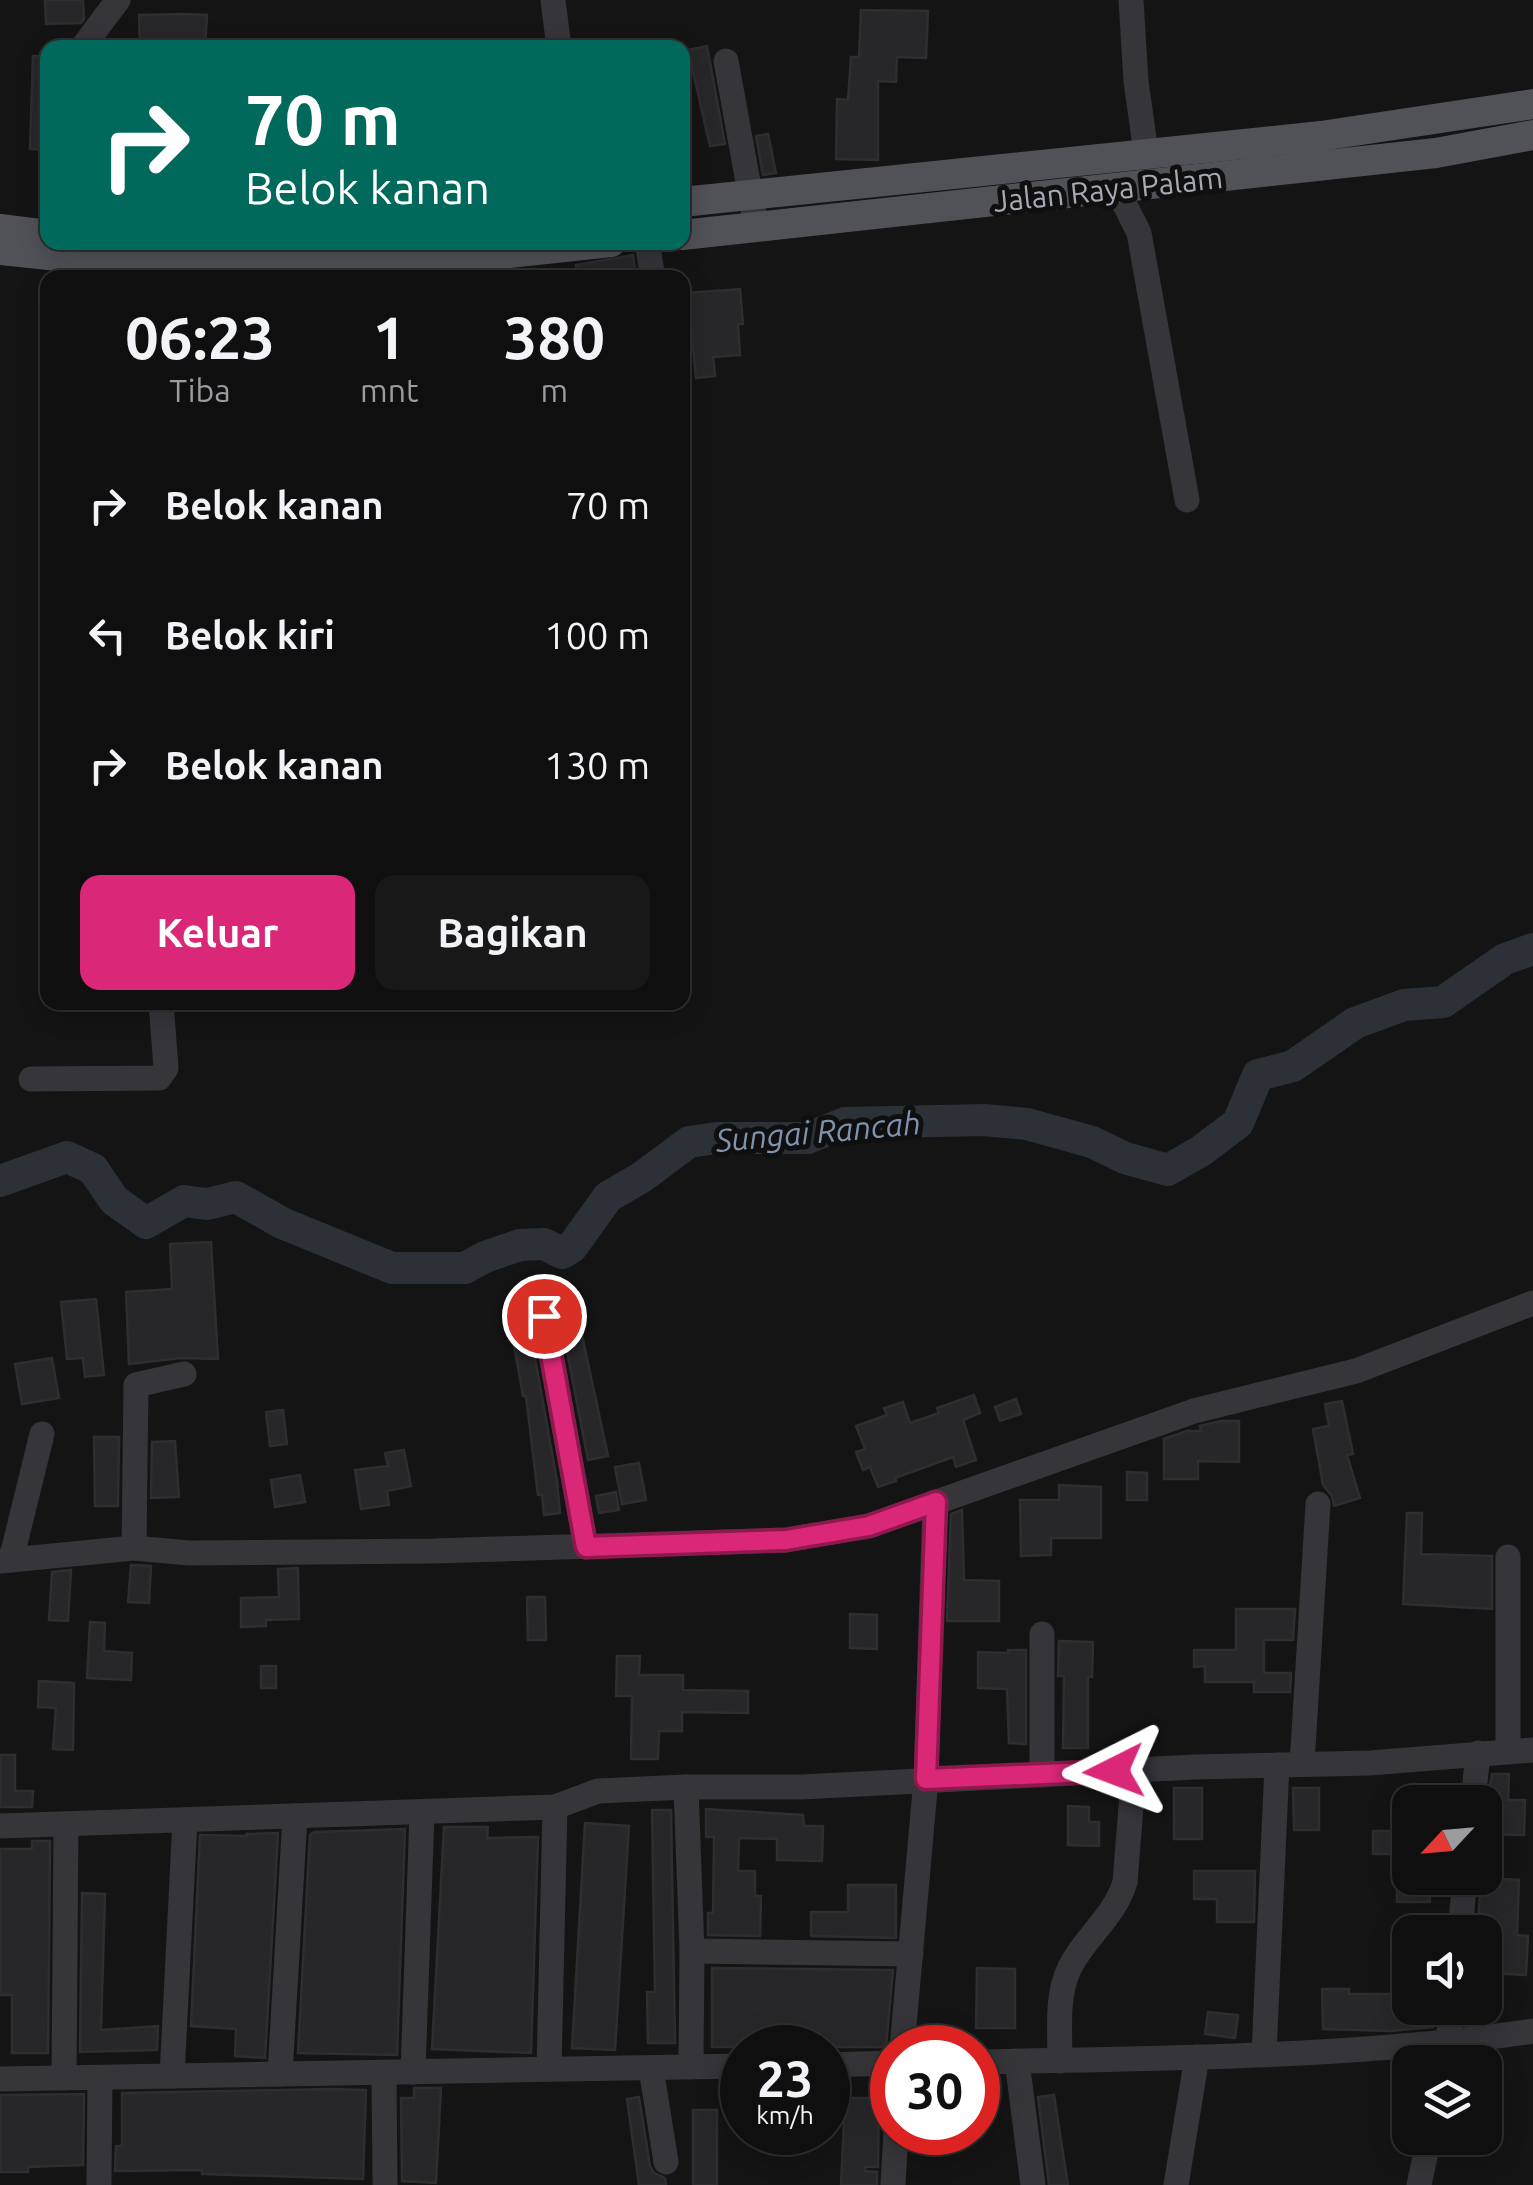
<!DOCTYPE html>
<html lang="id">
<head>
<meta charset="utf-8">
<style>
  :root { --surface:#0f0f10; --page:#181819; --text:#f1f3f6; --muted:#9b9c9f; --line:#2f2f30; --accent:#db2777 }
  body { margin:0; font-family:Ubuntu,sans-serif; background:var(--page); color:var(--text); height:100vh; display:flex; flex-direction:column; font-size:38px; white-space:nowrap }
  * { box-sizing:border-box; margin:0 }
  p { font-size:32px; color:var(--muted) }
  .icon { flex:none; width:55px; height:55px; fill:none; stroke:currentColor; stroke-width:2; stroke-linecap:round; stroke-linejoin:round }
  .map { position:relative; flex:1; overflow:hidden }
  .sheet { position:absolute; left:40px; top:270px; width:650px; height:740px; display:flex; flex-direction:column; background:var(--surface); border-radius:20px; box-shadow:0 5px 25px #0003,0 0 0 2px var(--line) }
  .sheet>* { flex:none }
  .hud { position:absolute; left:40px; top:40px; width:650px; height:210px; border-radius:20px; box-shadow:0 5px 25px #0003,0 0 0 2px var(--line); background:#00695c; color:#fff; overflow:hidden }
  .needle { width:65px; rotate:244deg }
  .buttons { position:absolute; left:1392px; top:1785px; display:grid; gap:20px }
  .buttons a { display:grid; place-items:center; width:110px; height:110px; border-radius:20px; background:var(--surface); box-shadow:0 5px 25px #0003,0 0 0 2px var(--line); font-size:50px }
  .speed { position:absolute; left:720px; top:2025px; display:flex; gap:20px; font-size:50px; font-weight:700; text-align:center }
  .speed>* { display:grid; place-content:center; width:130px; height:130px; border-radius:50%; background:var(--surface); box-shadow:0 5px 25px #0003,0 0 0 2px var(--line); line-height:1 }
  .speed small { font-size:25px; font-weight:400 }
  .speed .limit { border:15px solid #d22; background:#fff; color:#111 }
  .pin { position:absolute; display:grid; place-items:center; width:85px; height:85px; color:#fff; margin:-42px; border:5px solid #fff; border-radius:50%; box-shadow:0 2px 10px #0007 }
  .me { position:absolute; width:110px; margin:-55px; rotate:267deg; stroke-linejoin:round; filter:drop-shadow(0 0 8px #0008) }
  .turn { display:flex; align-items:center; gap:35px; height:210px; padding:0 40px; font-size:45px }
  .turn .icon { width:130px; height:130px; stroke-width:2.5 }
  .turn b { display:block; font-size:70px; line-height:85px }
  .eta { display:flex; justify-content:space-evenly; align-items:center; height:170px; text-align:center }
  .eta b { font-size:60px; font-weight:700; line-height:70px }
  .primary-button { display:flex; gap:20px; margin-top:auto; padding:20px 40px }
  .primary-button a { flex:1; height:115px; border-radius:20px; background:var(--accent); color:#fff; font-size:40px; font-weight:700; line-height:115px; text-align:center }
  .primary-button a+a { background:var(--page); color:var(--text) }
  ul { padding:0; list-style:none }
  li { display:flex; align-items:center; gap:30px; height:130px; padding:0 40px }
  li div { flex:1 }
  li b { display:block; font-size:38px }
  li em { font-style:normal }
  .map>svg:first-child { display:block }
</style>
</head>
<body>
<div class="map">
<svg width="1533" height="2185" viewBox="0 0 1533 2185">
  <rect width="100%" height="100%" fill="#141415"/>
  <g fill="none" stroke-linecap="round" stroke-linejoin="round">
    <polyline stroke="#2b3137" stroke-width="32" points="0,1181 67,1157 93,1169 114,1200 146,1223 184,1201 207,1204 236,1197 282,1223 392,1268 465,1268 485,1257 520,1245 544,1244 562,1253 572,1247 608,1197 642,1177 689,1142 717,1138 808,1138 845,1123 984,1120 1027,1124 1092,1142 1125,1158 1168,1170 1201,1151 1238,1123 1258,1075 1293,1066 1355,1023 1404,1005 1443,1002 1505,959 1533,949"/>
  </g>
  <g fill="#272729" stroke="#2e2e31" stroke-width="2.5">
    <polygon points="45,0 83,0 84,19 81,23 46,24"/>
    <polygon points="861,10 928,11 926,58 897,57 896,82 878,81 878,160 836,159 837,99 848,100 851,57 859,57"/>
    <polygon points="183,14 207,15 205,48 140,48 139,15"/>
    <polygon points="707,46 725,144 710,146 688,50"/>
    <polygon points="33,56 48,56 48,150 30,149"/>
    <polygon points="768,134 776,173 763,175 756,136"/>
    <polygon points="633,255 636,278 578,278 576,265"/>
    <polygon points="740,289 743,324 738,324 740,355 713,357 715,376 696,378 688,293"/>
    <polygon points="211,1242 218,1359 181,1358 129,1364 126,1292 172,1289 170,1244"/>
    <polygon points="96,1299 104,1375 85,1377 83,1358 67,1359 61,1302"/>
    <polygon points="577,1312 608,1456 588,1460 560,1315"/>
    <polygon points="528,1319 557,1481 560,1513 544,1515 542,1495 538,1495 526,1396 523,1396 510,1322"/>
    <polygon points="52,1358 59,1398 22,1404 15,1364"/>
    <polygon points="974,1395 980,1413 963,1420 976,1460 956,1467 953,1457 895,1478 896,1481 878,1487 870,1467 863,1470 856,1452 865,1449 856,1426 887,1415 884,1408 903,1402 910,1423 939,1413 937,1408"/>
    <polygon points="1016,1399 1021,1414 1000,1421 995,1407"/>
    <polygon points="1342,1401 1353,1454 1347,1455 1360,1498 1334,1506 1332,1496 1323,1485 1313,1429 1329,1426 1325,1404"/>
    <polygon points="283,1410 287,1444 270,1446 266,1412"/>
    <polygon points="1221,1421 1239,1421 1239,1462 1198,1461 1198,1479 1164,1479 1164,1439 1187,1431 1201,1431 1200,1426"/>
    <polygon points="94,1437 119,1437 118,1506 95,1506"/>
    <polygon points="175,1441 179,1497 151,1498 152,1442"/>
    <polygon points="404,1450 411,1486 387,1491 389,1505 361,1509 355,1470 388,1466 385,1453"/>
    <polygon points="639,1463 646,1500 622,1504 615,1467"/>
    <polygon points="1127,1472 1147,1473 1147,1500 1127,1500"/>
    <polygon points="300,1475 305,1502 275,1507 271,1480"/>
    <polygon points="1059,1485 1101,1487 1101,1538 1051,1538 1051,1555 1021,1556 1020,1500 1059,1500"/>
    <polygon points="616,1492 619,1510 599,1513 596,1496"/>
    <polygon points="962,1510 964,1580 999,1581 999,1621 947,1621 951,1514"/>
    <polygon points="1407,1513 1422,1513 1421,1554 1492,1556 1492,1609 1403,1604"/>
    <polygon points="131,1565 151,1566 149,1603 128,1602"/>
    <polygon points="298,1568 299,1619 266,1620 266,1626 241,1627 241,1598 279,1597 278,1569"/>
    <polygon points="71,1570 68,1621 49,1620 52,1572"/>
    <polygon points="527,1597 545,1597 546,1640 528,1640"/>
    <polygon points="1236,1609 1295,1609 1293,1640 1264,1640 1264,1673 1291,1673 1290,1692 1254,1692 1254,1682 1205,1682 1205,1666 1194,1667 1194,1650 1236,1650"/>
    <polygon points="850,1614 877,1615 877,1649 850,1648"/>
    <polygon points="90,1622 105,1623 104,1651 132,1653 131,1680 87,1678"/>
    <polygon points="1059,1641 1093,1642 1092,1677 1088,1677 1088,1748 1063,1748 1064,1676 1058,1676"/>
    <polygon points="1008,1650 1026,1650 1026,1744 1009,1743 1007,1689 978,1688 978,1652 1008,1653"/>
    <polygon points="617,1656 640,1656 639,1675 683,1675 683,1690 748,1691 748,1713 682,1712 682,1731 659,1731 658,1759 631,1759 632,1696 616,1696"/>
    <rect x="261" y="1666" width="15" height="22"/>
    <polygon points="39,1681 74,1683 73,1750 53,1749 56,1708 38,1707"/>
    <polygon points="0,1755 15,1755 15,1791 33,1791 32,1807 0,1807"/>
    <polygon points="1492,1774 1509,1774 1508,1800 1525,1800 1524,1835 1485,1834 1485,1813"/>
    <rect x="1174" y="1788" width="28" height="51"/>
    <polygon points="1293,1788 1319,1788 1319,1830 1294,1830"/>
    <polygon points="1068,1806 1089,1807 1089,1822 1099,1822 1099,1846 1068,1845"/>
    <polygon points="706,1809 803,1815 804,1826 823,1826 822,1861 777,1860 777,1839 739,1838 738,1871 755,1871 755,1896 761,1896 760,1936 708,1935 708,1913 713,1913 714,1837 706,1837"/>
    <polygon points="652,1810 671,1810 675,2043 648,2043 647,1992 655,1992"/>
    <polygon points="585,1823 629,1826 615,2050 572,2048"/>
    <polygon points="444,1827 488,1827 487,1838 538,1837 531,2053 432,2049"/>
    <polygon points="405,1829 397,2055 298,2053 310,1835 314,1832"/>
    <rect x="1373" y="1831" width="37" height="23"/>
    <polygon points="278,1833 265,2058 235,2056 236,2029 191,2026 200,1835 247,1836 247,1834"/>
    <polygon points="32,1841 50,1841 48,2053 12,2053 12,1995 0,1995 0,1849 32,1849"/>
    <polygon points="1194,1871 1255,1871 1254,1922 1217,1922 1217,1899 1194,1899"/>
    <rect x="1397" y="1878" width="33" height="24"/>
    <polygon points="1481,1878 1519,1880 1517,1935 1528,1936 1526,1975 1490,1973 1492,1924 1478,1923"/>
    <polygon points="848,1885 896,1885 896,1938 811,1936 811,1912 848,1912"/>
    <polygon points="82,1893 105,1894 101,2030 158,2026 157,2050 80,2052"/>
    <polygon points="712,1968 893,1970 886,2047 712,2047"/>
    <polygon points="977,1968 1015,1969 1015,2028 976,2028"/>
    <polygon points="1322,1989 1349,1989 1349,1994 1410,1994 1410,2008 1434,2008 1433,2027 1391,2031 1323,2029"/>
    <polygon points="1208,2012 1238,2015 1235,2038 1205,2034"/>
    <polygon points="414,2088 441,2088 436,2183 402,2181 401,2098 414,2098"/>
    <polygon points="332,2089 366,2090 363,2179 202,2174 202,2170 115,2171 116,2146 122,2146 122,2093"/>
    <polygon points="84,2094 83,2165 28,2167 28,2172 0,2172 0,2095"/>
    <polygon points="1054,2095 1068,2185 1049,2185 1038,2097"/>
    <polygon points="639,2097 650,2166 654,2173 665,2178 666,2185 639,2185 627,2099"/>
    <polygon points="828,2098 879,2098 878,2167 865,2167 865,2171 877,2172 877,2185 841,2185 844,2123 828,2123"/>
    <rect x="693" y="2110" width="24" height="75"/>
  </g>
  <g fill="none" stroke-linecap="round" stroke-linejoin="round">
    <g stroke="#35353a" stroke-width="25">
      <polyline points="553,0 559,48"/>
      <polyline points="1131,0 1136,81 1146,153"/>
      <polyline points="82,48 118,0"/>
      <polyline points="726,61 756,226"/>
      <polyline points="1113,188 1123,201 1139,233 1187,500"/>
      <polyline points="647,242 653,278"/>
      <polyline points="31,1079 159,1078 166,1068 161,1002"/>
      <polyline points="544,1316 586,1547"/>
      <polyline points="134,1548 136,1385 184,1374"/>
      <polyline points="11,1560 42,1434"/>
      <polyline points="0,1561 134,1548 189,1553 434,1551 786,1540 869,1526 1194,1411 1356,1371 1533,1303"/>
      <polyline points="1508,1752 1508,1557"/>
      <polyline points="1302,1764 1318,1504"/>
      <polyline points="1042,1775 1042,1634"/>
      <polyline points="686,1787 692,1951 691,2067"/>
      <polyline points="1473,1802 1478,1753"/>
      <polyline points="0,1826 555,1807 598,1791 686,1787 801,1787 1195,1767 1370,1763 1533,1750"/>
      <polyline points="1460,1932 1465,1878"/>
      <polyline points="692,1951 911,1954"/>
      <polyline points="902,2048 926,1779 935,1502"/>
      <polyline points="1264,2054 1277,1765"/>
      <polyline points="1017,2061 1033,2185"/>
      <path d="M 1060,2061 C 1060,2030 1056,1995 1070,1967 C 1086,1936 1115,1916 1125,1882 L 1134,1770"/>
      <path d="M 978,2062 C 1163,2058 1350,2058 1533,2031"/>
      <polyline points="1445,2062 1452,2008"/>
      <polyline points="828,2065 892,2063"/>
      <polyline points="651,2068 666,2162"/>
      <polyline points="549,2069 555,1807"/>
      <polyline points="413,2072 422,1812"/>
      <polyline points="384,2073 385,2185"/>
      <polyline points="280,2074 295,1816"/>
      <polyline points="172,2076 185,1820"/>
      <polyline points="64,2078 66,1824"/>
      <polyline points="0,2079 742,2066"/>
      <polyline points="99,2185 100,2078"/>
      <polyline points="893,2185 896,2132"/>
      <polyline points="1176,2185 1197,2057"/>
      <polyline points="1419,2185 1429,2138"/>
    </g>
    <g stroke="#515258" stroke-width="30">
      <polyline points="682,202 1321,136 1533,104"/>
      <polyline points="0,229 48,235"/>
      <polyline points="682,235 1436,153 1533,135"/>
      <polyline points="129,242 246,253 326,254 407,242"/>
      <polyline points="0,250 238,275 318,274 611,242"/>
    </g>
  </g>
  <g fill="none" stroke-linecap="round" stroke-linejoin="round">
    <g stroke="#8e194d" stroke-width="25">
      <polyline id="route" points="544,1316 586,1547 786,1540 869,1526 936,1502 926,1779 1114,1771"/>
    </g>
    <use href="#route" stroke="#db2777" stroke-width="18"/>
  </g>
  <g text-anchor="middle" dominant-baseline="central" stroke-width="10" stroke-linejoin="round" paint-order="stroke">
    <g font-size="30" fill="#a7a9b4" stroke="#0f0f10">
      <text transform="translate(1108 189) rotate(-6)">Jalan Raya Palam</text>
    </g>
    <g font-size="32" font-style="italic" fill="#8193ac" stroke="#0f0f10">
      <text transform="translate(818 1131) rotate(-5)">Sungai Rancah</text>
    </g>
  </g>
</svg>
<div class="buttons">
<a><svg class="needle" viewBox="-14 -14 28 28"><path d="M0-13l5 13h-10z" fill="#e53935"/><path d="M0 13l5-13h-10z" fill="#9b9c9f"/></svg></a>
<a><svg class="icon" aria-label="sound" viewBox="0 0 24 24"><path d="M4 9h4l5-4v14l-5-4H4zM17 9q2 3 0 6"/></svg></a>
<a><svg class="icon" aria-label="layers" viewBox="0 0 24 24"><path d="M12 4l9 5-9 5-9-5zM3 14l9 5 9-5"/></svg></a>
</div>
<div class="speed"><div>23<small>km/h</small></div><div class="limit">30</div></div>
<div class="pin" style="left:544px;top:1316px;background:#d93025"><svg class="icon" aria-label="arrive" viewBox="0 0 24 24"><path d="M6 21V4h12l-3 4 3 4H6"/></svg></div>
<svg class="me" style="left:1114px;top:1771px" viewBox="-20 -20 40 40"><path d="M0-17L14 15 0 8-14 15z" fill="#db2777" stroke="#fff" stroke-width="4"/></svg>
<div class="hud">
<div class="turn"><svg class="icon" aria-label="right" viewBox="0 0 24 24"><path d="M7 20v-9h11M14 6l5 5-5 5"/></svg><div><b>70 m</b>Belok kanan</div></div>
</div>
<section class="sheet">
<div class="eta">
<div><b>06:23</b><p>Tiba</p></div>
<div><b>1</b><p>mnt</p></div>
<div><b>380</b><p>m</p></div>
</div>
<ul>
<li><svg class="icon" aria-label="right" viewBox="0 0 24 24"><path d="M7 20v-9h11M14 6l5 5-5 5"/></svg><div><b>Belok kanan</b></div><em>70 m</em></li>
<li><svg class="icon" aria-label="left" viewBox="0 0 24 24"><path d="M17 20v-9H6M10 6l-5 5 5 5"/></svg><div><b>Belok kiri</b></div><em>100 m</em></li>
<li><svg class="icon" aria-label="right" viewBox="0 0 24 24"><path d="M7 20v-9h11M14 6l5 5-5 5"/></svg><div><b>Belok kanan</b></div><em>130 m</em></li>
</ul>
<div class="primary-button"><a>Keluar</a><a>Bagikan</a></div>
</section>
</div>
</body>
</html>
